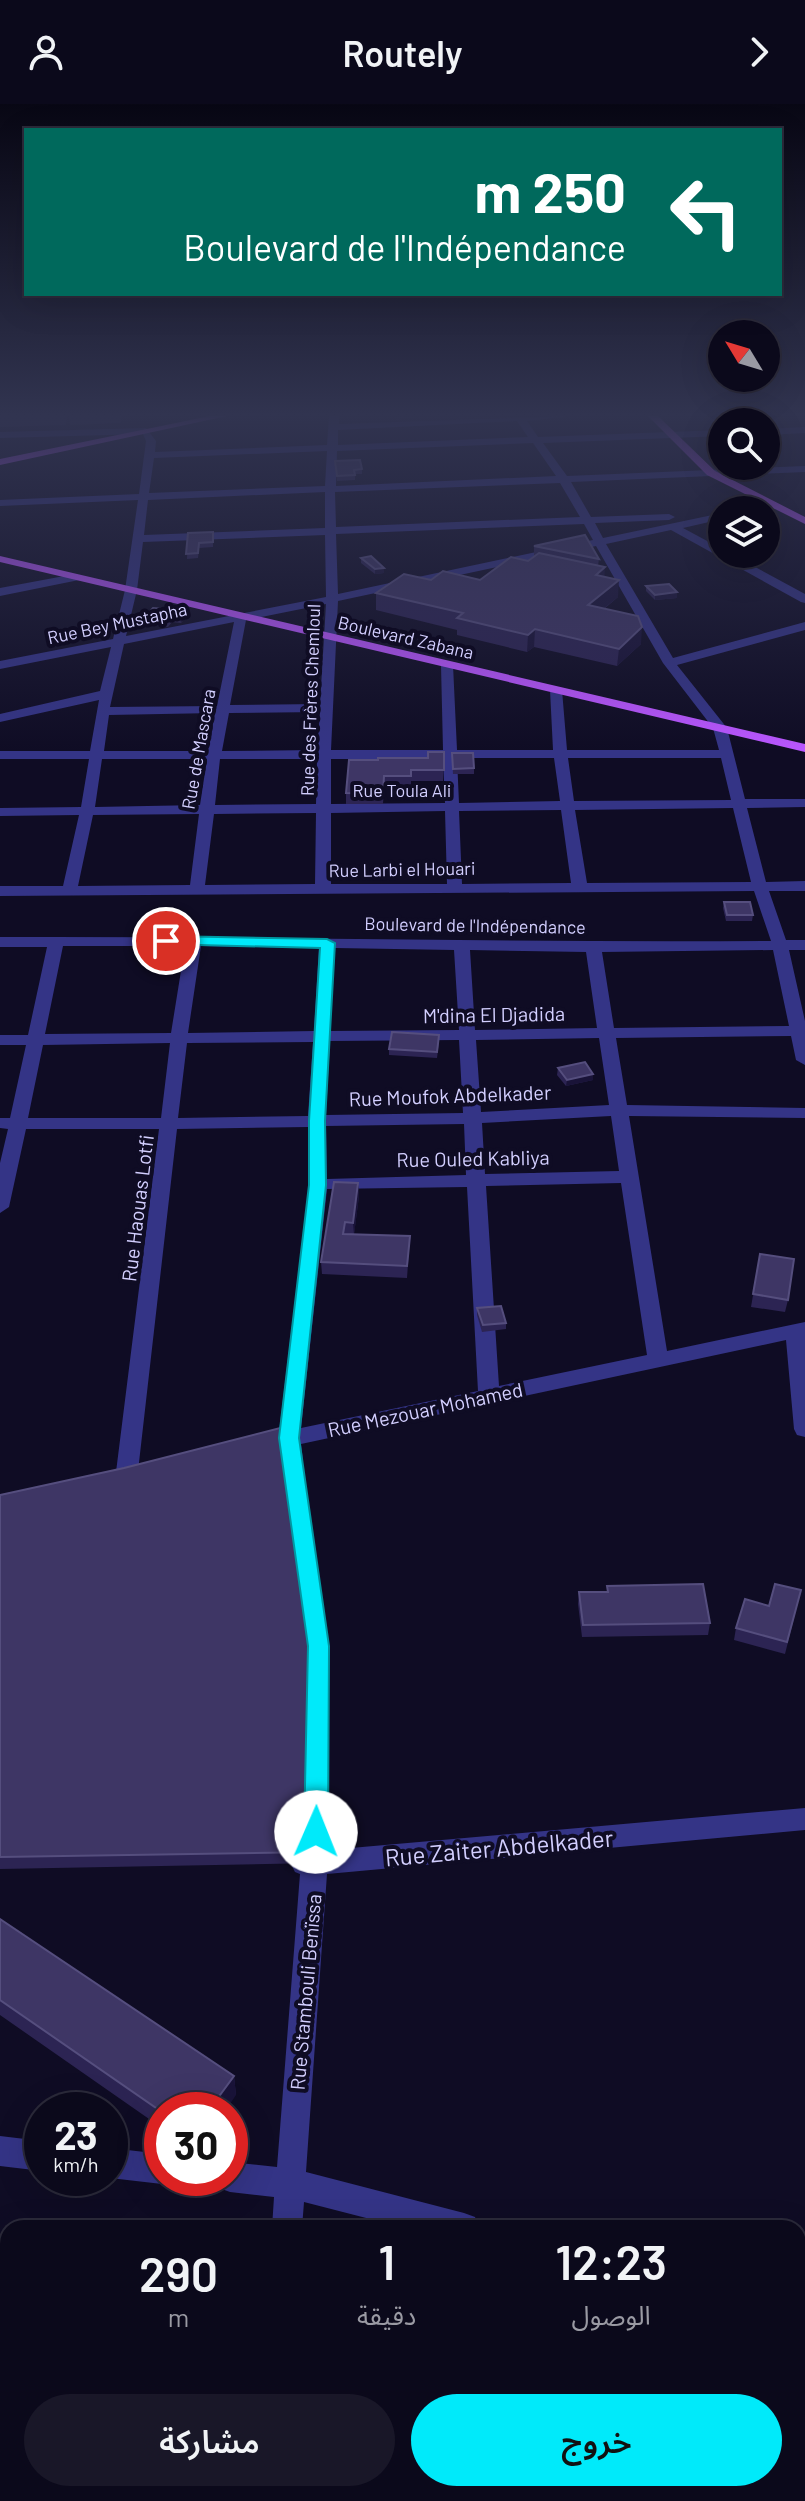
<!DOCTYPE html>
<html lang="ar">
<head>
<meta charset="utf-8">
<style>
  :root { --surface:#0b091b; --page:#191728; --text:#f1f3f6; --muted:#9a9aa3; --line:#2b2a3a; --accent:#00eafa }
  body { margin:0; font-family:Barlow,"Noto Sans Arabic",sans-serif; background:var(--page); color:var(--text); direction:rtl; height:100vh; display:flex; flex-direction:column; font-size:30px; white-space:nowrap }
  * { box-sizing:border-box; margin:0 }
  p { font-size:26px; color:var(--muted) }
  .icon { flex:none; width:44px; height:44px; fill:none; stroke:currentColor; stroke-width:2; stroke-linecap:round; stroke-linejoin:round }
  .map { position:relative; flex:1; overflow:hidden; direction:ltr }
  .panel { position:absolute; left:0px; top:2116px; width:806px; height:282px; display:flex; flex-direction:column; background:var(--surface); border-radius:24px 24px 0 0; box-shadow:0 8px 32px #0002,0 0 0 2px var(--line); direction:rtl }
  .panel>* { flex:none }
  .hud { position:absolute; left:24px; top:24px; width:758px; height:168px; border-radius:0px; box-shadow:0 8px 32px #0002,0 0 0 2px var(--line); direction:rtl; background:#00695c; color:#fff; overflow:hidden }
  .needle { width:52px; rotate:308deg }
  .controls { position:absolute; left:708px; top:216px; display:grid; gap:16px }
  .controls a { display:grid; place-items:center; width:72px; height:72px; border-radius:50%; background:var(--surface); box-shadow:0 8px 32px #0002,0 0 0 2px var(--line); font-size:40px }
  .speed { position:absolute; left:24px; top:1988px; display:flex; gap:16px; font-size:40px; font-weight:700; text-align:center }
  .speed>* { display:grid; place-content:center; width:104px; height:104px; border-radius:50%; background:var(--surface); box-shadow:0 8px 32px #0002,0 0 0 2px var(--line); line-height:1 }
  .speed small { font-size:20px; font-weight:400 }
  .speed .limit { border:12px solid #d22; background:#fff; color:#111 }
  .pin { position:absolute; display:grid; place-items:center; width:68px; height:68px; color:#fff; margin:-34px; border:4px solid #fff; border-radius:50%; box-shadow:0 2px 8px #0007 }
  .me { position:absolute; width:88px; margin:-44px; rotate:1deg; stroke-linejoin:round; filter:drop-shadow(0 0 6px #0008) }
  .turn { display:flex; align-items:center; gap:28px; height:168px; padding:0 24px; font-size:36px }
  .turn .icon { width:104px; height:104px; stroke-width:2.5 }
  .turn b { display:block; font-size:56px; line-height:68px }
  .eta { display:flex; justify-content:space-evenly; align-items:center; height:136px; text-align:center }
  .eta b { font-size:48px; font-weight:600; line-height:56px }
  .cta { display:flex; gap:16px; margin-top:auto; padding:16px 24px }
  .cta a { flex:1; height:92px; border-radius:48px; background:var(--accent); color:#111; font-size:32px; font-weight:600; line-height:92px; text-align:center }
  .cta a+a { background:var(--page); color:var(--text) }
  header { display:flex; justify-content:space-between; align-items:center; height:104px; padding:0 24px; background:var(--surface); font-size:36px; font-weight:600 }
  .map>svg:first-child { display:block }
</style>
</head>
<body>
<header><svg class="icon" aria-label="forward" viewBox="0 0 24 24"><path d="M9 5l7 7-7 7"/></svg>Routely<svg class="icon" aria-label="person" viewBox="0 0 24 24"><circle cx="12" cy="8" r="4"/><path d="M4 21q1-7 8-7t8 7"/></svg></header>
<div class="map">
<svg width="805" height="2397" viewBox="0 0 805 2397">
  <rect width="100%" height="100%" fill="#0f0c24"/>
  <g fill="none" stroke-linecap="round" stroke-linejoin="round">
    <g fill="#343486" fill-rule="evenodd">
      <path d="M 329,312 L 339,312 L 339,320 L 570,312 L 527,317 L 538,333 L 722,326 L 722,332 L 543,339 L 567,372 L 805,362 L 805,368 L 571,378 L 591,413 L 669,410 L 675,413 L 669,416 L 595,419 L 603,434 L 722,409 L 722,415 L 683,424 L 722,445 L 722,450 L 731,450 L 805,490 L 805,499 L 801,498 L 671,426 L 606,440 L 673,554 L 805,518 L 805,526 L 677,561 L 727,624 L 745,695 L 805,695 L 805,703 L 747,704 L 766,778 L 805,777 L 805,787 L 769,787 L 786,836 L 805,836 L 805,846 L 789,846 L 805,917 L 805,961 L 796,956 L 791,932 L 616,934 L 627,1001 L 805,1004 L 805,1014 L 629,1012 L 667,1247 L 805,1218 L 805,1333 L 797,1331 L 794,1325 L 786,1236 L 301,1340 L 303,1357 L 300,1363 L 284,1363 L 279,1344 L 272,1342 L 269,1336 L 272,1330 L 279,1328 L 309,1081 L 308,1023 L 177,1025 L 137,1376 L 134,1382 L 126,1384 L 118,1382 L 115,1376 L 159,1025 L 26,1025 L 9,1103 L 0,1109 L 0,1059 L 8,1025 L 0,1024 L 0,1014 L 10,1014 L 26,941 L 0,941 L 0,931 L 28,931 L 47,843 L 0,843 L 0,833 C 257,832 514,839 771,837 L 754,787 L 0,792 L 0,782 L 63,782 L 79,711 L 0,712 L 0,704 L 81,703 L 89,655 L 0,655 L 0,647 L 90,647 L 99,596 L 0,618 L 0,610 L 100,587 L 111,543 L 0,565 L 0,557 L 113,535 L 125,486 L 138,396 L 0,402 L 0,396 L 139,390 L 146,337 L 143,330 L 0,334 L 0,328 L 146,324 L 156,337 L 155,348 L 327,341 ZM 517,317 L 528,333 L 338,341 L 338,326 ZM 533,339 L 556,372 L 336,382 L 337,347 ZM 327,347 L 325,382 L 149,389 L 154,354 ZM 560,379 L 580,413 L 336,423 L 335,388 ZM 325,388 L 325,424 L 144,431 L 148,396 ZM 584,420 L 593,436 L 338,490 L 336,430 ZM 325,431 L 326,493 L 126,532 L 137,486 L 143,438 ZM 596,442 L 663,559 L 713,624 L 719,646 L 567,646 L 562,586 L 556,582 L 550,586 L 553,646 L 457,646 L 453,561 L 447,557 L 441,561 L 443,646 L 331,646 L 338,497 ZM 326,500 L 320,600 L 230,601 L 246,516 ZM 234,518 L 217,602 L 110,603 L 124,540 ZM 320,608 L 317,646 L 222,647 L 229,609 ZM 215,609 L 208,647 L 104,647 L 109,611 ZM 457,654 L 554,654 L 560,697 L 459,699 ZM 568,654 L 721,654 L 731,696 L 574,697 ZM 102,655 L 207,655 L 200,701 L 95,703 ZM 220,655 L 317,655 L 316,700 L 215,701 ZM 331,655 L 443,655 L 445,699 L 331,700 ZM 733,704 L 751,778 L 587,779 L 575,706 ZM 561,706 L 571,779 L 462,780 L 459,707 ZM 445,707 L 447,780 L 331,780 L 331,709 ZM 316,709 L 315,780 L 205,781 L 214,710 ZM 199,710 L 190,781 L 78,782 L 93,711 ZM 63,842 L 185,842 L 171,929 L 45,930 ZM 201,842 L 319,844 L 314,927 L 188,929 ZM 335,844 L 454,846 L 459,926 L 330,927 ZM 470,846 L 586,848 L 597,924 L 475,926 ZM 773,846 L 789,922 L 614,924 L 602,848 ZM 599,934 L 609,1001 L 481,1008 L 476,936 ZM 459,936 L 463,1009 L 326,1011 L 330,937 ZM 313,938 L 308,1012 L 178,1014 L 187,939 ZM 170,939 L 161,1014 L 28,1014 L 43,941 ZM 611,1012 L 619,1067 L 485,1070 L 482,1019 ZM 464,1020 L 466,1071 L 327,1075 L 326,1022 ZM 621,1079 L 647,1251 L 499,1282 L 486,1082 ZM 467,1083 L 478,1287 L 301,1324 L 327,1085 Z"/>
      <polygon points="805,323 805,329 766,331 766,325"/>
      <polygon points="771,400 775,401 775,405 749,406"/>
      <polygon points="75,470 81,474 79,476 0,492 0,484"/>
      <polygon points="805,1704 805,1726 327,1770 306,2068 464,2109 475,2113 479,2124 405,2124 304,2098 302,2124 272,2124 274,2093 230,2088 219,2084 215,2074 230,2074 230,2058 277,2063 300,1770 295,1768 291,1760 295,1752 302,1749 307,1727 316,1723 325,1727 329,1735 328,1746"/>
      <polygon points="0,2032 42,2037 42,2067 0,2062"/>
      <polygon points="110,2044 162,2050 162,2074 173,2076 162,2080 110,2074"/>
      <polygon points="798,2193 805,2195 805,2227 798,2225"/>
      <rect x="263" y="2390" width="34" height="7"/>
    </g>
    <g fill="#b956ff" fill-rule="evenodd">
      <polygon points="210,312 227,312 0,361 0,355"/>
      <polygon points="648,312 658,312 715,367 805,413 805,420 707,371"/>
      <polygon points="0,452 805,640 805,648 0,458"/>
    </g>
  </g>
  <g fill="#2c2453">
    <polygon points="0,312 67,312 66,321 0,323"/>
    <polygon points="69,312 121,312 121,319 70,321"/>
    <polygon points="335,357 362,365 362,370 355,370 355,376 337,377"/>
    <polygon points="213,428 213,443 199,444 198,454 187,455 188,429"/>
    <polygon points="534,442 599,455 598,462 618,493 604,505 641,540 617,562 534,543 527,548 457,531 457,526 376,506 376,489 431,476 480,476 528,457 534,453"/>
    <polygon points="361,454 384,469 375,470 361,459"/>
    <polygon points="646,482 677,494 655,496 646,487"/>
    <polygon points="186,507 186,513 181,519 172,518 168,523 144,520 143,515"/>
    <polygon points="444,648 443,677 411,677 411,683 384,683 383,700 346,700 346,689 378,656 428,654"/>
    <polygon points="452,649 474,664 474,670 453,670"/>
    <polygon points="724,798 753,811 752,817 726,817 723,804"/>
    <polygon points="439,937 437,954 389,951 389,945"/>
    <polygon points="558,964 593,976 566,982 557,971"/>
    <polygon points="358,1079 359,1092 354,1130 410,1132 407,1174 322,1170 321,1158"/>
    <polygon points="760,1150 788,1196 785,1208 751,1203"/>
    <polygon points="477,1204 506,1219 506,1225 482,1228 477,1211"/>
    <polygon points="0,1391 318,1529 316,1759 0,1765"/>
    <polygon points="607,1482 710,1519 708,1531 582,1533 578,1500 579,1488 607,1488"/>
    <polygon points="801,1486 785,1550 734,1536 736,1524 769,1502"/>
    <polygon points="0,1815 234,1972 236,1991 162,2006 162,2024 0,1911"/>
  </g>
  <g fill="#191338">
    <polygon points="397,312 415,312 415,314 397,316"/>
    <polygon points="605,463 604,481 596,471"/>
    <polygon points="384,464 384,469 375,470 375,465"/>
    <polygon points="619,476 618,493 587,518 588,501"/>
    <polygon points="677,488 677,494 655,496 655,491"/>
    <polygon points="186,507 186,513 181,519 180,514"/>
    <polygon points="642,523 641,540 617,562 619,545"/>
    <polygon points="535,525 534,543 527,548 528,531"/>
    <polygon points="593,970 593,976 566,982 567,976"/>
    <polygon points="358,1079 359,1092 354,1131 353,1119"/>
    <polygon points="318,1529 319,1542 316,1759 315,1748"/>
    <polygon points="234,1972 236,1991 226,2006 209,2006"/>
  </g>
  <g fill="#3e3665" stroke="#554e7e" stroke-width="2">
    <polygon points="360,356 362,365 354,366 355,371 337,372 335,357"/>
    <polygon points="213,428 213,438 199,439 198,449 186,450 188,429"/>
    <polygon points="585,431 599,455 534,442"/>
    <polygon points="539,449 605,463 596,471 619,476 588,501 638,512 642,523 619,545 535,525 528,531 457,514 463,509 376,489 404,470 431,476 443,467 480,476 511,453 528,457"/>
    <polygon points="371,452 384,464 375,465 361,454"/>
    <polygon points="669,480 677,488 655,491 646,482"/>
    <polygon points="153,504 186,507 180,514 171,513 168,517 143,515"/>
    <polygon points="428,648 444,648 444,666 411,666 411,672 384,672 383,690 346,689 349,656 378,656 378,654 428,654"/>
    <polygon points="452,649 473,649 474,664 453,665"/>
    <polygon points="724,798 750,798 753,811 727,811"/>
    <polygon points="392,928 439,931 437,948 389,945"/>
    <polygon points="585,958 593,970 567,976 558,964"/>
    <polygon points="334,1078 358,1079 353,1119 345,1118 343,1130 410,1132 407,1162 321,1158"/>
    <polygon points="760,1150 794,1155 788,1196 753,1190"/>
    <polygon points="501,1202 506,1219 483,1221 477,1204"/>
    <polygon points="288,1322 318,1529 315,1748 0,1753 0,1391 124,1364"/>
    <polygon points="703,1480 710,1519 583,1521 579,1488 608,1488 607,1482"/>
    <polygon points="775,1480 801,1486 787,1538 736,1524 745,1495 769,1502"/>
    <polygon points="0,1815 234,1972 209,2006 162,2006 162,2008 0,1896"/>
  </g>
  <linearGradient id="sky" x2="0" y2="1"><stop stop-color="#080714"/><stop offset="0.48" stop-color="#313450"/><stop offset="1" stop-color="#313450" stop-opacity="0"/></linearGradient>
  <rect width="805" height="647" fill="url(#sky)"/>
  <polygon fill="#00eafa" stroke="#0098a2" stroke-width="2" points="166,832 327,835 335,839 325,1017 326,1081 299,1334 329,1542 328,1728 325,1736 316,1739 308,1736 304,1728 308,1542 279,1334 309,1081 309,1017 320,844 161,840 159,837"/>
  <g text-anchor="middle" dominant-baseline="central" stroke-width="8" stroke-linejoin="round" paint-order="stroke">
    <g font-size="18" fill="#d3cfff" stroke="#0f0c24">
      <text transform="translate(117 519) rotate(-12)">Rue Bey Mustapha</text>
      <text transform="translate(406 533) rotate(13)">Boulevard Zabana</text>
      <text transform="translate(310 596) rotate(-88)">Rue des Frères Chemloul</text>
      <text transform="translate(198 645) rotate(-80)">Rue de Mascara</text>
      <text x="402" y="686">Rue Toula Ali</text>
      <text transform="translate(402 765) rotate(-1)">Rue Larbi el Houari</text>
      <text transform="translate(475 821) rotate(1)">Boulevard de l'Indépendance</text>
    </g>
    <g font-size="20" fill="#d3cfff" stroke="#0f0c24">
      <text transform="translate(494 910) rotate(-1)">M'dina El Djadida</text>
      <text transform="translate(450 991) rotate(-2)">Rue Moufok Abdelkader</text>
      <text transform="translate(473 1054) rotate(-1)">Rue Ouled Kabliya</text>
      <text transform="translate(137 1104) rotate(-83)">Rue Haouas Lotfi</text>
      <text transform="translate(425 1305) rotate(-12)">Rue Mezouar Mohamed</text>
      <text transform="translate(305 1888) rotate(-85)">Rue Stambouli Benïssa</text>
    </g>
    <g font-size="24" fill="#d3cfff" stroke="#0f0c24">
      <text transform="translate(499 1743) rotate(-5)">Rue Zaiter Abdelkader</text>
    </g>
  </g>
</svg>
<div class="controls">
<a><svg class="needle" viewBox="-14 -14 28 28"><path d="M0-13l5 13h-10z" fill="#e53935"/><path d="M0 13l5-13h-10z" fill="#9a9aa3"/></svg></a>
<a><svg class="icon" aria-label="search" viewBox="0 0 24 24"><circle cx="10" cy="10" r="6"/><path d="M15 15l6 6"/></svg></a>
<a><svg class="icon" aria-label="layers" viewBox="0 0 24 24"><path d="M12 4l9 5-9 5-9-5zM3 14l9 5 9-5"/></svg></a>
</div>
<div class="speed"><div>23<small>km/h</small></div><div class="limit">30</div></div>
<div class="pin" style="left:166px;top:837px;background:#d93025"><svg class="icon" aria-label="arrive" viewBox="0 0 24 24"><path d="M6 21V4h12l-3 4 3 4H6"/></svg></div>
<svg class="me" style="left:316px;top:1728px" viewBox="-20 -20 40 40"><circle r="19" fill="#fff"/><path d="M0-13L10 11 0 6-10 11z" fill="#00eafa"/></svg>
<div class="hud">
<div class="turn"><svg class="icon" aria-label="left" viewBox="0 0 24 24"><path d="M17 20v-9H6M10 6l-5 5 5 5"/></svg><div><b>250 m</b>Boulevard de l'Indépendance</div></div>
</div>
<section class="panel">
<div class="eta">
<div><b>12:23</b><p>الوصول</p></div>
<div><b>1</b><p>دقيقة</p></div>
<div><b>290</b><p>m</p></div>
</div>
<div class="cta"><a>خروج</a><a>مشاركة</a></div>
</section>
</div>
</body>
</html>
